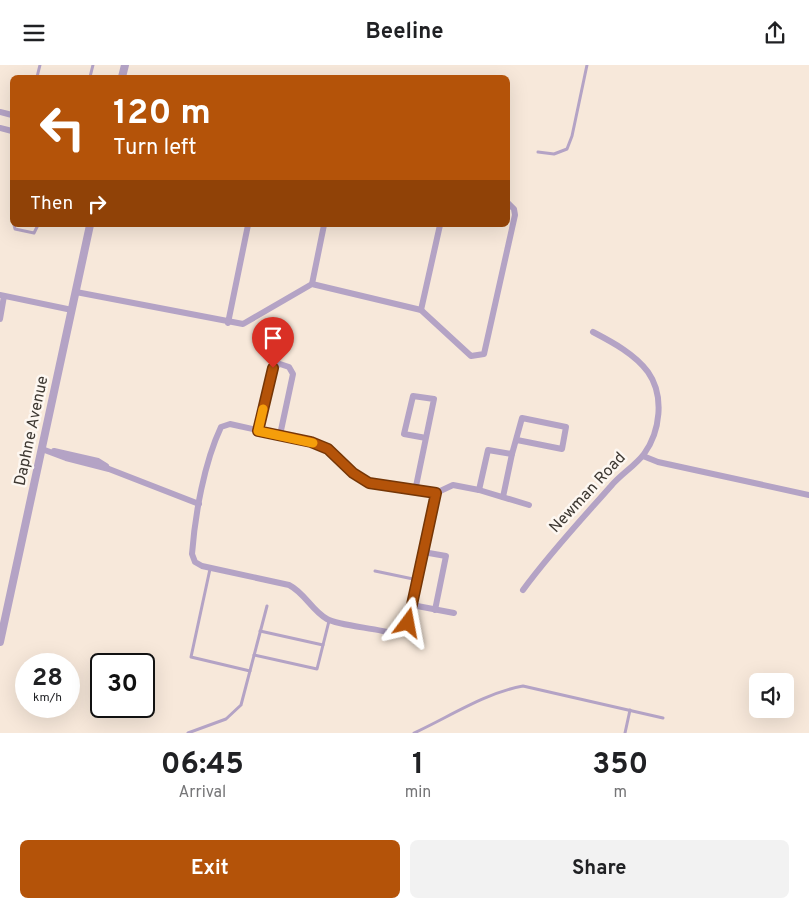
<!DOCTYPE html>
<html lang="en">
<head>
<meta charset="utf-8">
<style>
  :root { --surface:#fff; --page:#f2f2f2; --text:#202124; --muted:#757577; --accent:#b45309 }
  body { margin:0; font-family:Overpass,sans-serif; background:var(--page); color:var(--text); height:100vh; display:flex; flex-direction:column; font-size:19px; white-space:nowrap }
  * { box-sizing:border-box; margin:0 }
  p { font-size:16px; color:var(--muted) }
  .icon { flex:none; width:28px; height:28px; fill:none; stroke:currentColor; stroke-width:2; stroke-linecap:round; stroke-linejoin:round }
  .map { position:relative; height:668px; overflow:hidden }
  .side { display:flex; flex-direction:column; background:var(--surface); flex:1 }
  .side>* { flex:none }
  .banner { position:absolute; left:10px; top:10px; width:500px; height:152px; border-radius:8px; box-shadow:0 5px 20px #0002; background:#b45309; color:#fff; overflow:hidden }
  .tools { position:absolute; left:749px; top:608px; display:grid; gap:10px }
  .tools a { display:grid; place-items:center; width:45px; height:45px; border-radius:8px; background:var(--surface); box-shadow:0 5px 20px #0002; font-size:25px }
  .speed { position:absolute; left:15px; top:588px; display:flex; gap:10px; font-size:25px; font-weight:700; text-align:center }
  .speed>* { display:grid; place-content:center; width:65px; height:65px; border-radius:50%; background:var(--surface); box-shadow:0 5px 20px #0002; line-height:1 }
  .speed small { font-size:12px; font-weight:400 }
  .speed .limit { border:2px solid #111; border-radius:8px; background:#fff; color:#111 }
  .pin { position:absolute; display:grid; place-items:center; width:42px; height:42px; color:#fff; margin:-51px -21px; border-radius:50% 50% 50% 0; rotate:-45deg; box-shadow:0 0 5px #0007 }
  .pin .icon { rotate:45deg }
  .me { position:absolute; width:55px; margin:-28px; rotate:13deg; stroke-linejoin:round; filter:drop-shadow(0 0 4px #0008) }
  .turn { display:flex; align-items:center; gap:18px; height:105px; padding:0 20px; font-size:22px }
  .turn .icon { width:65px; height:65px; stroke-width:2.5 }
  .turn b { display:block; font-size:35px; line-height:42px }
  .then { display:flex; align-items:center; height:48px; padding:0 20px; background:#0003; gap:10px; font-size:19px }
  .eta { display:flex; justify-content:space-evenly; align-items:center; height:85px; text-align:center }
  .eta b { font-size:30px; font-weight:700; line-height:35px }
  .primary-button { display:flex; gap:10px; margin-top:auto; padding:10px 20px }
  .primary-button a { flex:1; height:58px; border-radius:8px; background:var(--accent); color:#fff; font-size:20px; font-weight:700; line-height:58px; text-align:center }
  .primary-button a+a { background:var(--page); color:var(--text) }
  header { display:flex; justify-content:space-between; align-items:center; height:65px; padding:0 20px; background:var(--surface); font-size:22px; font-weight:700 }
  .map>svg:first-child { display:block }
</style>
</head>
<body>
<header><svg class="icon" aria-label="menu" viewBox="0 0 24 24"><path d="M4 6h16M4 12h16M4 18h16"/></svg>Beeline<svg class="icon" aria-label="share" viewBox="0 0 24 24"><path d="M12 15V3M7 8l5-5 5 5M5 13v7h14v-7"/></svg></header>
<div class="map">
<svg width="809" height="668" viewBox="0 0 809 668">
  <rect width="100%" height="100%" fill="#f7e8da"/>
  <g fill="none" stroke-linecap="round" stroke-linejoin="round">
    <g stroke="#b4a3c5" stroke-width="3">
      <polyline points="37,12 40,0"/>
      <polyline points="90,12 93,0"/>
      <polyline points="538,87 554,89 567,84 572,71 587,0"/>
      <polyline points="14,160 15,164 34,168 38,160"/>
      <polyline points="210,504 191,592 250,606"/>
      <polyline points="375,506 418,515"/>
      <polyline points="412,539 423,487"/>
      <polyline points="260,566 323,580 329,556"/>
      <polyline points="254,590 317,604 323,580"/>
      <polyline points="188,668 226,654 241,640 267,541"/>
      <path d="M 414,668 C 449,652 485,628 523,621 L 663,653"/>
      <polyline points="625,668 630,645"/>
    </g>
    <g stroke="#b4a3c5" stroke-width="6">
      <polyline points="0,47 12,50"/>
      <polyline points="0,63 12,66"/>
      <polyline points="312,219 324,160"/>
      <polyline points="76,227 243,259 312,219 421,245 471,291 484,289 515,150 514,144 508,138"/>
      <polyline points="0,230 72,245"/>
      <polyline points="421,245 440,160"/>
      <polyline points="0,254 4,231"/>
      <polyline points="228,258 248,160"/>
      <polyline points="258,366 273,303 280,299 289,302 293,309 280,370"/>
      <polyline points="42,384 66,393 109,404 199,439"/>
      <polyline points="54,386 98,396 106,401"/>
      <polyline points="512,389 522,353 566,362 562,384 517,375"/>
      <polyline points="643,391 658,397 809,430"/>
      <polyline points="479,425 488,385 512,389 503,432"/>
      <polyline points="415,426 434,334 413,331 404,369 426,373"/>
      <path d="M 436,428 L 369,418 L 353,407 L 328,384 L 311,377 L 230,359 L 221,362 C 204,398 195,450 192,489 L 195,497 L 202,501 L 289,520 C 305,528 312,546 327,554 C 340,561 377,563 395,569 C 409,562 409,553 412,540 L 454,548"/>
      <path d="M 523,525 C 550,488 581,455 611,421 C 621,409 635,401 644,389 C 660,367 665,331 648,307 C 635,289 612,277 593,267"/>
      <polyline points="435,545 446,491 423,487 436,428 453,420 479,425 529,440"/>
    </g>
    <g stroke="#b4a3c5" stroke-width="8">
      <polyline points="122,12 125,0"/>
      <polyline points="0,577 90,160"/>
    </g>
  </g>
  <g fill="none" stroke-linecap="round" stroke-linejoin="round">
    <g stroke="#753606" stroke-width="12">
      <polyline id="route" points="273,303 258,366 311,377 328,384 353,408 369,418 436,428 408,558"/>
    </g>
    <use href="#route" stroke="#b45309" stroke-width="9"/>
    <polyline stroke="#f59e0b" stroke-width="9" points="263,344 258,366 313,378"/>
  </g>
  <g text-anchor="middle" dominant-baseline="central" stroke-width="5" stroke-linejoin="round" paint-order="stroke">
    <g font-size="16" fill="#3d3832" stroke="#fdf7f1">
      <text transform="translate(32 366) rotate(-78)">Daphne Avenue</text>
      <text transform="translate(588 428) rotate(-47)">Newman Road</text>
    </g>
  </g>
</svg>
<div class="tools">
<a><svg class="icon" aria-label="sound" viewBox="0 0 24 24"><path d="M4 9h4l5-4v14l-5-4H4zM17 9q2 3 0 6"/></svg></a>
</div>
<div class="speed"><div>28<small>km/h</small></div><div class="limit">30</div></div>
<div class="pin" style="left:273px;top:303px;background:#d93025"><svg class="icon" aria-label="arrive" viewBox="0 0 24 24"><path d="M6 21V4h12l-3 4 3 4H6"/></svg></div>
<svg class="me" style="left:408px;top:558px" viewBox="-20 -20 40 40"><path d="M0-17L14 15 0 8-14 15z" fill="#b45309" stroke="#fff" stroke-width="4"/></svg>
<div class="banner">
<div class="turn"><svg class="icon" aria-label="left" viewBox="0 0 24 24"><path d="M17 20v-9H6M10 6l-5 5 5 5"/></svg><div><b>120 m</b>Turn left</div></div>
<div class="then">Then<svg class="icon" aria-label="right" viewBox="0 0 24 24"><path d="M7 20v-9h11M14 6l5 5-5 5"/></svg></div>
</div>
</div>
<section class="side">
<div class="eta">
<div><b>06:45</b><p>Arrival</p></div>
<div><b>1</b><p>min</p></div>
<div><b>350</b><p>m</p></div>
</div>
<div class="primary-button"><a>Exit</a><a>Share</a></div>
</section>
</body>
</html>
